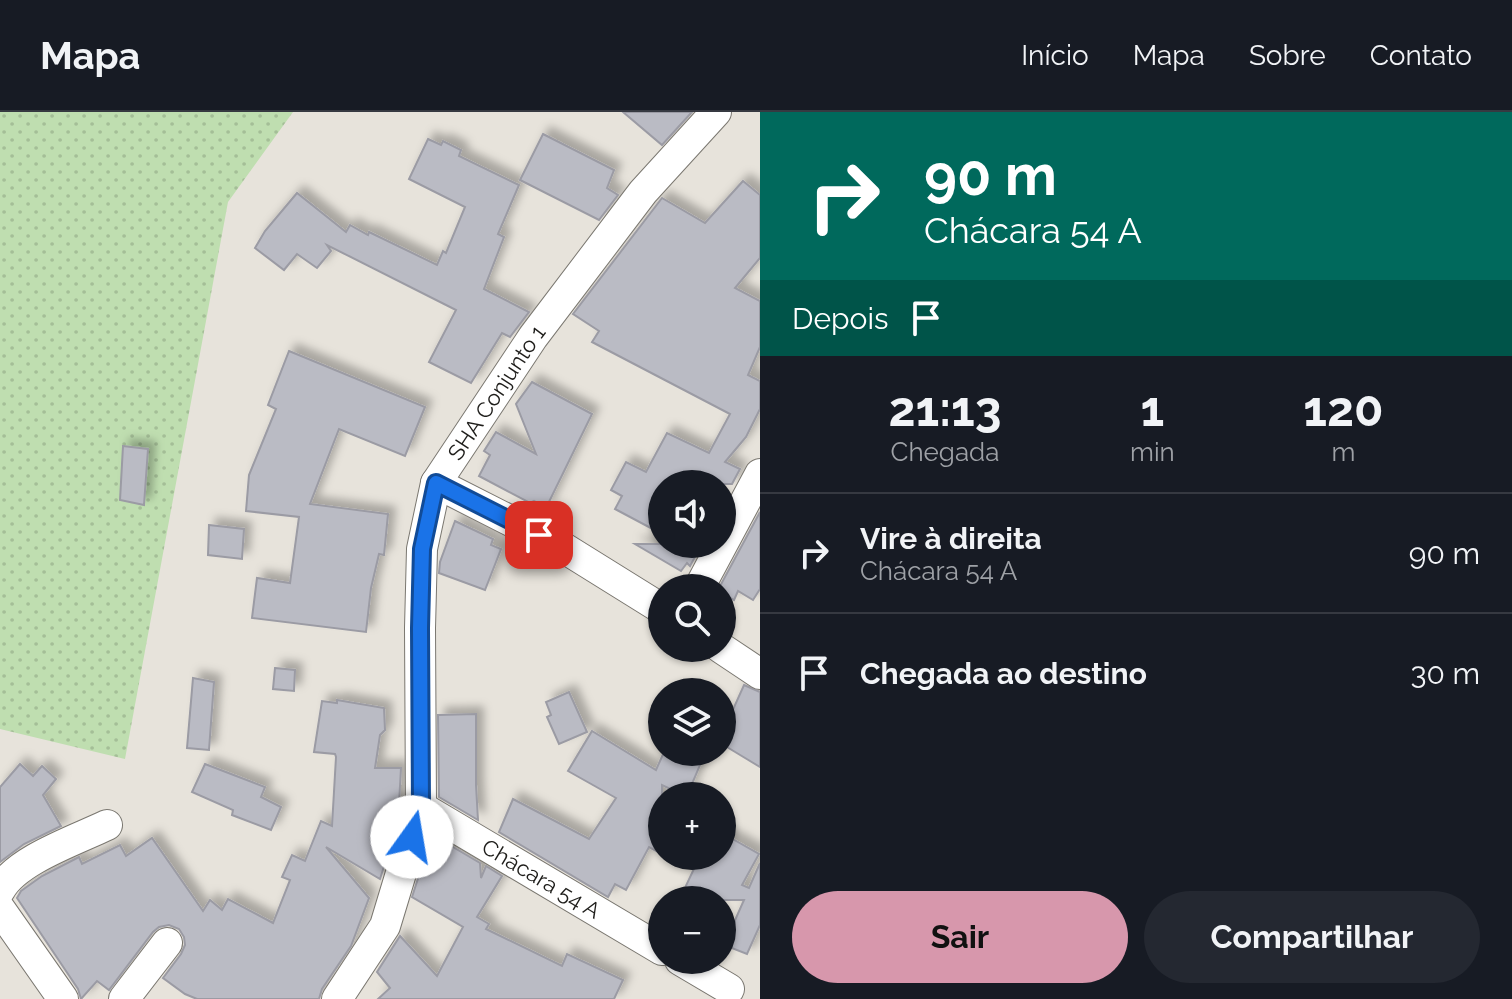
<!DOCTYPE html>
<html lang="pt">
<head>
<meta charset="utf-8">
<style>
  :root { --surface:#171b24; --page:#242831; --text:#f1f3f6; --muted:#9ea1a6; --line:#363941; --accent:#d797ac }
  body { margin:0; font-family:Raleway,sans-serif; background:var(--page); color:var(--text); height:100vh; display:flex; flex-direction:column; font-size:30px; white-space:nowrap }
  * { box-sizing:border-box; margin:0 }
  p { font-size:26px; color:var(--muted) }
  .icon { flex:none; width:44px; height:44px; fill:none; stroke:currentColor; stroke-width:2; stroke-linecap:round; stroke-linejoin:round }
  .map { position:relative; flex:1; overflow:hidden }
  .side { display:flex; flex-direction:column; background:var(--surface); width:752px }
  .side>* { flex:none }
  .top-card { background:#00695c; color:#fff; overflow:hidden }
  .fabs { position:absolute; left:648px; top:358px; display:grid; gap:16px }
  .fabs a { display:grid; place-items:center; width:88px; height:88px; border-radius:50%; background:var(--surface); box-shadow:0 2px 6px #0004; font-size:40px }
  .pin { position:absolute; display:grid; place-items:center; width:68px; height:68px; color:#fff; margin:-34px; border-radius:16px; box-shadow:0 4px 12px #0006 }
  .me { position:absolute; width:88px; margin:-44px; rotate:13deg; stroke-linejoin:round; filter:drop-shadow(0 0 6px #0008) }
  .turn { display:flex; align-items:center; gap:28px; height:168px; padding:0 32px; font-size:36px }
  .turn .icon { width:104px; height:104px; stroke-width:2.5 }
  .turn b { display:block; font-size:56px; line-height:68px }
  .then { display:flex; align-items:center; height:76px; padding:0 32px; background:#0003; gap:16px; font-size:30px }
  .eta { display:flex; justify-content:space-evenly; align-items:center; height:136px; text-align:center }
  .eta b { font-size:48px; font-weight:700; line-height:56px }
  .primary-button { display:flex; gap:16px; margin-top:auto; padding:16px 32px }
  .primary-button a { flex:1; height:92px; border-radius:48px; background:var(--accent); color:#111; font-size:32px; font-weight:700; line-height:92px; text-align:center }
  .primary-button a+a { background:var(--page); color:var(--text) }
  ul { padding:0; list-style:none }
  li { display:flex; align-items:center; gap:24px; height:120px; padding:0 32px; border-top:2px solid var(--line) }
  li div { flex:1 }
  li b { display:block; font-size:30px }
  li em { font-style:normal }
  header { display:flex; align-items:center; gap:48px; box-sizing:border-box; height:112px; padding:0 40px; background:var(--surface); border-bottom:2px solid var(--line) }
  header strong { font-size:38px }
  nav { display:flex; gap:44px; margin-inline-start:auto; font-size:28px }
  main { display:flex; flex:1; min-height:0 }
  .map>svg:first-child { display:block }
</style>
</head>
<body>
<header>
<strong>Mapa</strong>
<nav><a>Início</a><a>Mapa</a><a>Sobre</a><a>Contato</a></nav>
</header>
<main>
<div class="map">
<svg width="760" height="887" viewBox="0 0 760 887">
  <defs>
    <pattern id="grass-dots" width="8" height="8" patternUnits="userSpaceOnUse" patternTransform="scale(2)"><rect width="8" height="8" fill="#bfdeb0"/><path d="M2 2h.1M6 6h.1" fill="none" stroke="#a4be97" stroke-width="1.8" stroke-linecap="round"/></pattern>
    <filter id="shadow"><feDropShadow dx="7" dy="-7" stdDeviation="4" flood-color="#0004"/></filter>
  </defs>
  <rect width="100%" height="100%" fill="#e7e3db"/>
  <polygon fill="url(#grass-dots)" points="0,0 293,0 228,90 125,647 0,617"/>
  <g fill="#babbc4" stroke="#9b9ba4" stroke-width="2" filter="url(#shadow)">
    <polygon points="623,0 692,0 662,33"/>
    <polygon points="543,22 614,58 607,76 618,83 599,108 520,68"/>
    <polygon points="428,27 441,33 443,29 461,38 459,44 519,73 498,122 504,125 484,177 529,200 510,225 502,221 471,271 429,250 456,198 327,133 331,139 317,156 297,142 284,158 255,136 265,119 297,81 346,120 350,113 368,123 369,120 437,153 443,139 446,141 465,95 409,67"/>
    <polygon points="743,69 760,83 760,146 735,176 760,189 760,235 748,263 760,269 760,297 746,325 725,350 740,357 732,372 662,372 662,422 615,397 622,384 611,378 626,350 646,360 667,321 709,341 730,302 592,230 599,219 573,202 662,86 705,111"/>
    <polygon points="289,239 425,295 405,344 339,317 310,392 388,402 384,443 379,442 371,476 366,520 252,506 257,466 290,471 299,405 246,399 249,363 276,297 268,293"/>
    <polygon points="532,270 592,302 546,396 534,389 530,391 479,364 490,343 484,339 496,320 536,342 516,292"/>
    <polygon points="123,334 148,337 144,393 120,388"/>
    <polygon points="760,400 760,477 753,488 738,479 734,488 722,481 722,476 719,476"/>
    <polygon points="455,409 493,427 491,433 501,437 485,478 439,461 440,450"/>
    <polygon points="209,413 244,417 242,447 208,443"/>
    <polygon points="635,432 702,432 690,454 687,451 681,459"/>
    <polygon points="275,556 295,558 294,579 273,577"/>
    <polygon points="193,566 214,570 209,638 187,636"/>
    <polygon points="744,573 760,580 760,655 722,632 722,622"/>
    <polygon points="569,580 587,620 559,632 547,605 551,603 546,590"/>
    <polygon points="337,588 384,596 385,618 380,623 375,656 401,656 398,710 380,767 326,735 369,786 351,834 322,877 319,887 197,887 185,882 163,866 181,842 185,833 184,825 179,817 169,813 159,815 153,820 109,878 97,869 81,887 78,877 17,786 21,779 42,764 79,745 82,752 120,733 126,744 152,726 203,799 210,788 222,798 228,787 273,811 290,768 282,765 292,743 305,749 321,709 332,714 336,645 335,642 314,640 322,589 337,591"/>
    <polygon points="476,602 476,673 478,708 439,685 438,603"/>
    <polygon points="592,619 656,658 664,640 689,640 703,646 689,679 679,674 677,680 662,673 662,742 649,735 626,778 615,772 608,785 499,720 513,687 589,727 616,686 568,659"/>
    <polygon points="20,652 33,664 42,654 56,667 43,683 61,714 24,732 0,750 0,675"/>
    <polygon points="205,652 265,675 261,685 281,695 271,718 232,703 233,698 192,680"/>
    <polygon points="722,721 759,742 742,773 749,776 760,751 760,813 747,842 724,833 744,788 698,788 683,780 700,744 722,744"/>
    <polygon points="436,725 480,751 481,766 486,754 502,764 477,805 489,812 486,817 562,854 567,842 623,868 614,887 378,887 390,876 377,860 400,824 437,864 463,815 412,785 424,748"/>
  </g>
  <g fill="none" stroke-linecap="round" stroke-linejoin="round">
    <g stroke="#7a7770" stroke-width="32">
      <g id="street">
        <polyline points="436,371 564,436 662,497"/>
        <polyline points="699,476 760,362"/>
        <polyline points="721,536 760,562"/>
        <path id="s1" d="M 421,695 L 662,838"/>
        <path d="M 0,778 C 16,748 76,728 107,713"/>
        <polyline points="0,797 63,887"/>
        <polyline points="680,848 729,877"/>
        <polyline points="124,887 167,831"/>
        <path id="s2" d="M 337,887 L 385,814 L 421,695 L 420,516 L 422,437 L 436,371 L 533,225 L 643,80 L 716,0"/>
      </g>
    </g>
    <use href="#street" stroke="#fff" stroke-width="30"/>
  </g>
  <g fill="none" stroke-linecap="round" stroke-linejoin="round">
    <g stroke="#114b97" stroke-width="20">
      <polyline id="route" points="412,725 421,695 420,516 422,437 436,371 539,423"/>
    </g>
    <use href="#route" stroke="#1a73e8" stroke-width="14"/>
  </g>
  <g text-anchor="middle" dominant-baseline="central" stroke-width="6" stroke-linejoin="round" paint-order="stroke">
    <g font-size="22" fill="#1e1d1a" stroke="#fff">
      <text stroke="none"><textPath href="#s2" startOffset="646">SHA Conjunto 1</textPath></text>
      <text stroke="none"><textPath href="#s1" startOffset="140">Chácara 54 A</textPath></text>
    </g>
  </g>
</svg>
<div class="fabs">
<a><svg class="icon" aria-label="sound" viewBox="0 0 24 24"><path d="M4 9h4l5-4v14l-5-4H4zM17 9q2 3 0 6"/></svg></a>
<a><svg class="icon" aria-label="search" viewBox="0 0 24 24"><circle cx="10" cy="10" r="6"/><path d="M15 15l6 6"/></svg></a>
<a><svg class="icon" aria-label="layers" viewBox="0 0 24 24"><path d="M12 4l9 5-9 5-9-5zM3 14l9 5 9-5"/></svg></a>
<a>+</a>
<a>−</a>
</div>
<div class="pin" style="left:539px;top:423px;background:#d93025"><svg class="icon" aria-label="arrive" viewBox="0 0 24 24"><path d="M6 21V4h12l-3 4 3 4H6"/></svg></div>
<svg class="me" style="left:412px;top:725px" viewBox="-20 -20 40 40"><circle r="19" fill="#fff"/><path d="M0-13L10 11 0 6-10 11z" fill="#1a73e8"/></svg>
</div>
<section class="side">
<div class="top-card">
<div class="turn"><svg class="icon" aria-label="right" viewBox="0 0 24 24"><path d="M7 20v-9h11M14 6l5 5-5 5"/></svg><div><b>90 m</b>Chácara 54 A</div></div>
<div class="then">Depois<svg class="icon" aria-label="arrive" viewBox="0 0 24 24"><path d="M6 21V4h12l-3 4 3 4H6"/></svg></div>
</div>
<div class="eta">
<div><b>21:13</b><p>Chegada</p></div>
<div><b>1</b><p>min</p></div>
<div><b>120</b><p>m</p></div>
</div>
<ul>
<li><svg class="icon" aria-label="right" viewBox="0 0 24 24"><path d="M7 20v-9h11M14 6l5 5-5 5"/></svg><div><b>Vire à direita</b><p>Chácara 54 A</p></div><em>90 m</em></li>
<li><svg class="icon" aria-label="arrive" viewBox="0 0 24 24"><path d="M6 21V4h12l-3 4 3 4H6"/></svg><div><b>Chegada ao destino</b></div><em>30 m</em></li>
</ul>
<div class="primary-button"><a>Sair</a><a>Compartilhar</a></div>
</section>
</main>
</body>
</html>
